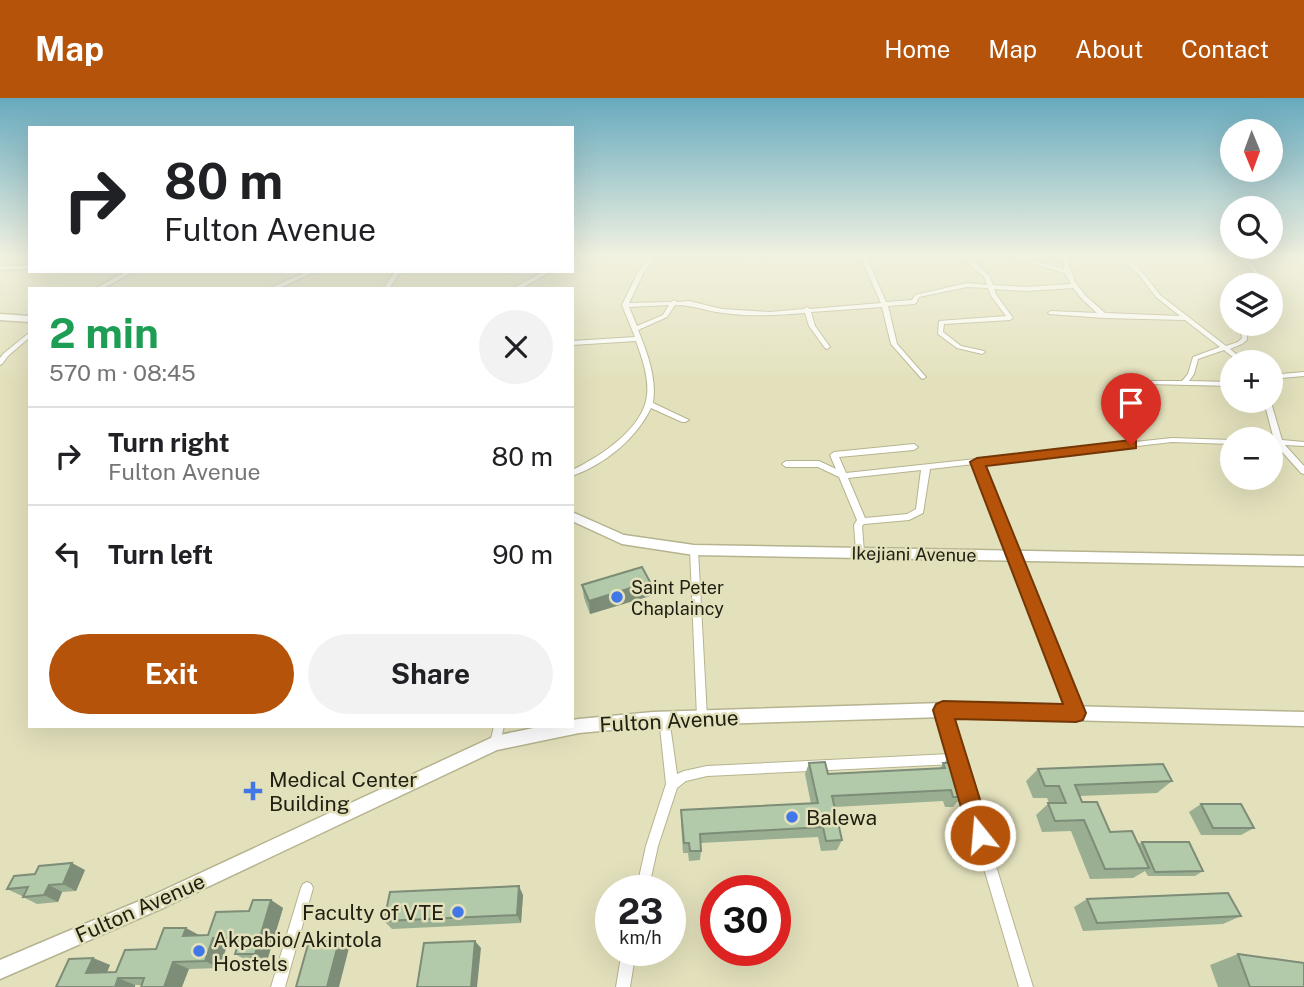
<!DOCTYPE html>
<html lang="en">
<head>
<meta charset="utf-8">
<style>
  :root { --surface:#fff; --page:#f2f2f2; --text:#202124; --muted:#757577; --line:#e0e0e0; --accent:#b45309 }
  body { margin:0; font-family:"Public Sans",sans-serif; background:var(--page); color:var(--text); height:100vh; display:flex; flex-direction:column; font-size:26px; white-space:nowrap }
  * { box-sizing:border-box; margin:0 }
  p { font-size:23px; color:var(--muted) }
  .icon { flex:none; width:38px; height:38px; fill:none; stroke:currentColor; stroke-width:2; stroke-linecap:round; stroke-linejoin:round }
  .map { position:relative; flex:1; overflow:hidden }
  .panel { position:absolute; left:28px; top:189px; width:546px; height:441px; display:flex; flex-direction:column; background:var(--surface); border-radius:0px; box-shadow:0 7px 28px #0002 }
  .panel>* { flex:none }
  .banner { position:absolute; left:28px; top:28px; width:546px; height:147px; border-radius:0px; box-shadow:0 7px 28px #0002; background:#fff; color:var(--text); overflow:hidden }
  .needle { width:46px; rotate:179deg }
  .buttons { position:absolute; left:1220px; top:21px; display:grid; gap:14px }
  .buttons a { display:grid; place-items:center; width:63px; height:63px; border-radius:50%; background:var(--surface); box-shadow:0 7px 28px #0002; font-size:35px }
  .speed { position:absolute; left:595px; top:777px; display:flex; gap:14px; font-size:35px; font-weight:700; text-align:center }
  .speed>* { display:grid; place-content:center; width:91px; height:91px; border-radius:50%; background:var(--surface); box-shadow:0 7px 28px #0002; line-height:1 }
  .speed small { font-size:18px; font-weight:400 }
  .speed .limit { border:10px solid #d22; background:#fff; color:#111 }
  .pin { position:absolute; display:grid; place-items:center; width:60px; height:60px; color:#fff; margin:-72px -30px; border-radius:50% 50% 50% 0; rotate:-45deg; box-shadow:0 0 7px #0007 }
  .pin .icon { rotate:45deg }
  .me { position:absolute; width:77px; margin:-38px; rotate:343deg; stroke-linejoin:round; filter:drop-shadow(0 0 5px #0008) }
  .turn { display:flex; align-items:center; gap:24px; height:147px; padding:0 21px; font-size:32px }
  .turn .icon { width:91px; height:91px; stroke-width:2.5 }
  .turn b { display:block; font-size:49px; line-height:60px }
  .round { display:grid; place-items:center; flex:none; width:74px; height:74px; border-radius:37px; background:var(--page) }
  .summary { display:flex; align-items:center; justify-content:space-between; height:119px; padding:0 21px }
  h1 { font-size:42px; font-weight:700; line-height:52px; color:#1e9e55 }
  .cta { display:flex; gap:14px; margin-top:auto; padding:14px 21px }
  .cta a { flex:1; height:80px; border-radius:42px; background:var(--accent); color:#fff; font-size:28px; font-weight:700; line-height:80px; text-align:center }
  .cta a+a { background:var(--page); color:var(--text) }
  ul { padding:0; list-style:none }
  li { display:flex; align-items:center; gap:21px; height:98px; padding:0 21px; border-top:2px solid var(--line) }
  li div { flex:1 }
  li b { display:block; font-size:26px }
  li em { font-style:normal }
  header { display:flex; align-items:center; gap:42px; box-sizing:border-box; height:98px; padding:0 35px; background:var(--accent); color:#fff }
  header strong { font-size:33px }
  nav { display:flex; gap:38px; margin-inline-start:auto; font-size:24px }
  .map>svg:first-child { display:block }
</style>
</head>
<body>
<header>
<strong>Map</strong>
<nav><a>Home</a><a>Map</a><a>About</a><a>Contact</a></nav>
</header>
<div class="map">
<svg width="1304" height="889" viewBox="0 0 1304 889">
  <rect width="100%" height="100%" fill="#e3e1bc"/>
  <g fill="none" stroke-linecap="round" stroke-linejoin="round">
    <g stroke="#b6b38f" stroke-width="2">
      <g id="minor">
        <polygon points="572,158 580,158 572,163"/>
        <path d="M 644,158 L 744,158 L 741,160 L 655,160 L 644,174 L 629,205 L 671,204 L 674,202 L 677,204 L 689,203 L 722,211 L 770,214 L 804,211 L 807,209 L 810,211 L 881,205 L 860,158 L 866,158 L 886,204 L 912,202 L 915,197 L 967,185 L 987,187 L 984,179 L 960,158 L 967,158 L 989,177 L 993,187 L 1025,189 L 1071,186 L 1065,175 L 1007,158 L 1017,158 L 1064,171 L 1064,158 L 1070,158 L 1069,167 L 1075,184 L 1086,198 L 1105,215 L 1180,218 L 1156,199 L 1140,178 L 1118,158 L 1125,158 L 1144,176 L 1160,197 L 1226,248 L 1238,244 L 1242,240 L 1241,235 L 1246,226 L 1252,226 L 1247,235 L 1247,242 L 1242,246 L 1230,251 L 1246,264 L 1239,264 L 1224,252 L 1198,261 L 1194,276 L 1189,283 L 1232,284 L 1232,288 L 1146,286 L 1144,285 L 1144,283 L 1182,283 L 1188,276 L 1193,259 L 1220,249 L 1185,222 L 1105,220 L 1049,216 L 1048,215 L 1051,213 L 1097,215 L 1082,201 L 1073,190 L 1025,193 L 994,191 L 997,198 L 1013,220 L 1010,222 L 944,226 L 943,234 L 961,248 L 984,253 L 985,254 L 982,256 L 957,250 L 938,236 L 939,223 L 1006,218 L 991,198 L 988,190 L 967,189 L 919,199 L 916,205 L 914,206 L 888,208 L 897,246 L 925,278 L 926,279 L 923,281 L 921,280 L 891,246 L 882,209 L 811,214 L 815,228 L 830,249 L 827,251 L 825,250 L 809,228 L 805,215 C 778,217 751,219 723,215 C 706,213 693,207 675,207 L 667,219 L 638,232 C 647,254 657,280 653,305 L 689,322 L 685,324 L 682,324 L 651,310 C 636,341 605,366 572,378 L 572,372 C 600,359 644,330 647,297 C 649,279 642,260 636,243 L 572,247 L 572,243 L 635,239 L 622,207 L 638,174 L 649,160 ZM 669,207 L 663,217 L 637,228 L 629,209 Z"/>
        <path d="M 1232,158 C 1250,158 1259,173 1266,187 L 1260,187 L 1252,171 Z"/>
        <polygon points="30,167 30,171 0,172 0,168"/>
        <polygon points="127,173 135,173 102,191 94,191"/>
        <polygon points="308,173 317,173 277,191 268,191"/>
        <polygon points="395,173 401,173 389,191 383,191"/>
        <polygon points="544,173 552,173 520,191 512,191"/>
        <polygon points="30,234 30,239 8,258 2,266 0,267 0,260 3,256"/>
        <polygon points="1304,274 1304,278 1270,281 1270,277"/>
        <polygon points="1270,301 1282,342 1304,344 1304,348 1285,347 1304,368 1304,376 1301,375 1276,347 1270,347 1270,342 1274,342 1264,303 1270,303"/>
        <path d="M 1172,340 L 1232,342 L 1232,346 L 1172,344 L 982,366 L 1081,615 L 1080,618 L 1076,620 L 1072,618 L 1071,615 L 974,366 L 930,371 L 923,415 L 909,422 L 864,426 L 862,428 L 864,454 L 863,456 L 857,456 L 856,454 L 854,427 L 857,422 L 839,379 L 818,369 L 786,369 L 782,366 L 786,363 L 819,363 L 836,371 L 830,357 L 834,354 L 914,346 L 918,349 L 914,352 L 839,359 L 846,375 ZM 921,372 L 916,411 L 907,416 L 865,420 L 848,380 Z"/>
        <polygon points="694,449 697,450 698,452 707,619 706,622 702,624 698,622 697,619 690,452 691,450"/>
        <polygon points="943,607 947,609 948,612 965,666 963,670 959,671 955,670 954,666 707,678 686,683 677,690 658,748 648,793 636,793 646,748 666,686 659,620 660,617 664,615 668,617 669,620 677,676 684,673 707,668 950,656 938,612 939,609"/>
        <polygon points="494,628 504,628 499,649 495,650 491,649 490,645"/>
        <polygon points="965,680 969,682 971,686 1033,889 1019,889 959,686 961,682"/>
        <polygon points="307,784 311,786 313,790 285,889 271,889 301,790 303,786"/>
        <polygon points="622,852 636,852 630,889 616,889"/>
      </g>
    </g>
    <g stroke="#b6b38f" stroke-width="3">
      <g id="tertiary">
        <polygon points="0,216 30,218 30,224 0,222"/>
        <polygon points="572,414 624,437 694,447 1304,458 1304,468 694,457 622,446 572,423"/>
        <polygon points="943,605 1304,614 1304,628 943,619 653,628 579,635 497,652 163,810 0,881 0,862 151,798 495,638 543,628 572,628 572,622 579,621 653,614"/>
      </g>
    </g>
    <use href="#minor" fill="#fff" fill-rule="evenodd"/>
    <use href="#tertiary" fill="#fff" fill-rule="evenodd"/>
  </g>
  <g fill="#9aae92">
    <polygon points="650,484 650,498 590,516 584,500 582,487"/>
    <polygon points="948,660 969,693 960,704 957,704 953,709 945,709 943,703 835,709 842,742 837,752 821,753 818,739 700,745 701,753 700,762 689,763 688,755 683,755 681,723 681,712 811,706 805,676 809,665 828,676 939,671"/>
    <polygon points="1038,671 1172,683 1157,695 1079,698 1082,704 1110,734 1138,746 1142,744 1203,773 1195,778 1148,778 1145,773 1133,780 1090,781 1071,733 1042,734 1036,717 1049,705 1047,700 1033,700 1026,683"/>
    <polygon points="1201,706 1254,730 1241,737 1201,737 1189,714"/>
    <polygon points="85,772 76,793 62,794 58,804 37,806 23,799 24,798 22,798 7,791"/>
    <polygon points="523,797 521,825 392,831 384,823"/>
    <polygon points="1087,801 1241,818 1223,826 1083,833 1074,809"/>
    <polygon points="271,802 283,810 267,863 248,863 235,856 238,847 227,848 219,870 189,871 142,887 135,887 135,889 56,889 93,860 110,867 107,874 116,874 156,851 200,837 208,837 249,813"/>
    <polygon points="1238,856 1304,889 1218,889 1210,867"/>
  </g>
  <g fill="#7d8d77">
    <polygon points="650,484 650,498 590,516 589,503"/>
    <polygon points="72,765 85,772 76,793 63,786"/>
    <polygon points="49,787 62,794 58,804 44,797"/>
    <polygon points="519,788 523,797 521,825 517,817"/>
    <polygon points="271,802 283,810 267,863 255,856"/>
    <polygon points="186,830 201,838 183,838"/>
    <polygon points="213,840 227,848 219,870 205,863"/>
    <polygon points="339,843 349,850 339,889 327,889"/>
    <polygon points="475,843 481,850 477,889 471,889"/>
    <polygon points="93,860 110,867 104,881 86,875"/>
    <polygon points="173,864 189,871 182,889 164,889"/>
    <polygon points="118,880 135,887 135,889 115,889"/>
  </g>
  <g fill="#b3caaa" stroke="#7d8d77" stroke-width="2">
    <polygon points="642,469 650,484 589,503 582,487"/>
    <polygon points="957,659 969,693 960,694 961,699 953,699 951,692 832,698 842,742 826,743 823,729 700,736 701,753 690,753 689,745 684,745 681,712 818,705 809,665 825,664 828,676 945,670 943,665 950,665 948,660"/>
    <polygon points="1163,666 1172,683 1075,687 1082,704 1097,704 1110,734 1132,733 1149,770 1105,771 1084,722 1055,723 1048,705 1066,705 1059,688 1045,688 1038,671"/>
    <polygon points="1201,706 1241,706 1254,730 1213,730"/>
    <polygon points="1142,744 1189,744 1203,773 1155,774"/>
    <polygon points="72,765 63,786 49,787 44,797 23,799 28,789 7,791 14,778 35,776 39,768"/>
    <polygon points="519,788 517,817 384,823 390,794"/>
    <polygon points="1228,795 1241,818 1097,825 1087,801"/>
    <polygon points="253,802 271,802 255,856 235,856 240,840 213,840 205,863 173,864 164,889 141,889 144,880 118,880 115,889 56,889 69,861 93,860 86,875 116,874 125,852 156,851 164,830 186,830 183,838 208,837 216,814 249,813"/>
    <polygon points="309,843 339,843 327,889 296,889"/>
    <polygon points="475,843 471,889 417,889 424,845"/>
    <polygon points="1238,856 1304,865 1304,889 1250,889"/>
  </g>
  <linearGradient id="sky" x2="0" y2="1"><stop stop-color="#67aabe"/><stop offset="0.56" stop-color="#f2f2e1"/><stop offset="1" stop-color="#f2f2e1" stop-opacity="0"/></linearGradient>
  <rect width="1304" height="283" fill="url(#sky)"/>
  <polygon fill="#b45309" stroke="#753606" stroke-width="2" points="1131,342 1136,343 1136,350 986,368 1086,615 1083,622 1076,624 955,621 991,737 988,745 980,748 972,745 969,737 933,612 936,606 943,603 1063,606 970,364 977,360"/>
  <g fill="#4177e7" stroke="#e3e1bc" stroke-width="2.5">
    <circle cx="617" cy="499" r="7"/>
    <path d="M249.5 682.5h7v7h7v7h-7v7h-7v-7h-7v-7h7z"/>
    <circle cx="792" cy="719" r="7"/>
    <circle cx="458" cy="814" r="7"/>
    <circle cx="199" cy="853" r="7"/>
  </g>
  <g text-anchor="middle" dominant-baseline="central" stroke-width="5" stroke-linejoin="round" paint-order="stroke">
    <g font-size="18" fill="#212012" stroke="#e3e1bc">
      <text transform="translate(914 456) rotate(1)">Ikejiani Avenue</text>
    </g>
    <g font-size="18" fill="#212012" stroke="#e3e1bc" text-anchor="start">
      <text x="631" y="489">Saint Peter<tspan x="631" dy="21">Chaplaincy</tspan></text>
    </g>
    <g font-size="21" fill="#212012" stroke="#e3e1bc">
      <text transform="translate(669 623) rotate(-3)">Fulton Avenue</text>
      <text transform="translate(140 810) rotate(-24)">Fulton Avenue</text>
    </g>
    <g font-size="21" fill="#212012" stroke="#e3e1bc" text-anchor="start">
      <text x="269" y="681">Medical Center<tspan x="269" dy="24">Building</tspan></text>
      <text x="806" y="719">Balewa</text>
      <text x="444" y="814" text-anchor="end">Faculty of VTE</text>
      <text x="213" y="841">Akpabio/Akintola<tspan x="213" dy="24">Hostels</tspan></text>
    </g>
  </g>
</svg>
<div class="buttons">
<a><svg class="needle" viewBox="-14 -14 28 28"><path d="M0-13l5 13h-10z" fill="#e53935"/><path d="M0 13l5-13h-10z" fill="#757577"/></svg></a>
<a><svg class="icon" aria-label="search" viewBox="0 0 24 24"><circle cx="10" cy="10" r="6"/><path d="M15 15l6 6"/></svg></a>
<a><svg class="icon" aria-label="layers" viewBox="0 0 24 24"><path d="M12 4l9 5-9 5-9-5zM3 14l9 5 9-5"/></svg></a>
<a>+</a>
<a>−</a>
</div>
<div class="speed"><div>23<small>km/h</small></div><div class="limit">30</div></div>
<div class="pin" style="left:1131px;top:347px;background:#d93025"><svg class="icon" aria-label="arrive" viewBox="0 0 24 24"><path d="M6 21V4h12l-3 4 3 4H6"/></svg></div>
<svg class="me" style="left:980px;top:737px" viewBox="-20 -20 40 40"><circle r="17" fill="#b45309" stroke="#fff" stroke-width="3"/><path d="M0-11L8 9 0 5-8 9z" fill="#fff"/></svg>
<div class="banner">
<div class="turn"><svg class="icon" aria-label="right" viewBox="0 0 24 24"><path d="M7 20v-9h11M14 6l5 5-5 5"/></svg><div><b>80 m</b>Fulton Avenue</div></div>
</div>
<section class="panel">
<div class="summary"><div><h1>2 min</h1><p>570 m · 08:45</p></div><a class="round"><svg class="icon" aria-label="close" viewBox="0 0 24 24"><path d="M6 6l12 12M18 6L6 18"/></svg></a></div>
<ul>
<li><svg class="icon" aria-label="right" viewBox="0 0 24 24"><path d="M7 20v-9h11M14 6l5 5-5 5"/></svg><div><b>Turn right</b><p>Fulton Avenue</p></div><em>80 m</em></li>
<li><svg class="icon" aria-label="left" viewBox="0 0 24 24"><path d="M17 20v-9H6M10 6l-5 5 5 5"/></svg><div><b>Turn left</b></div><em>90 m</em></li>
</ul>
<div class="cta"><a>Exit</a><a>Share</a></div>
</section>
</div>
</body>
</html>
